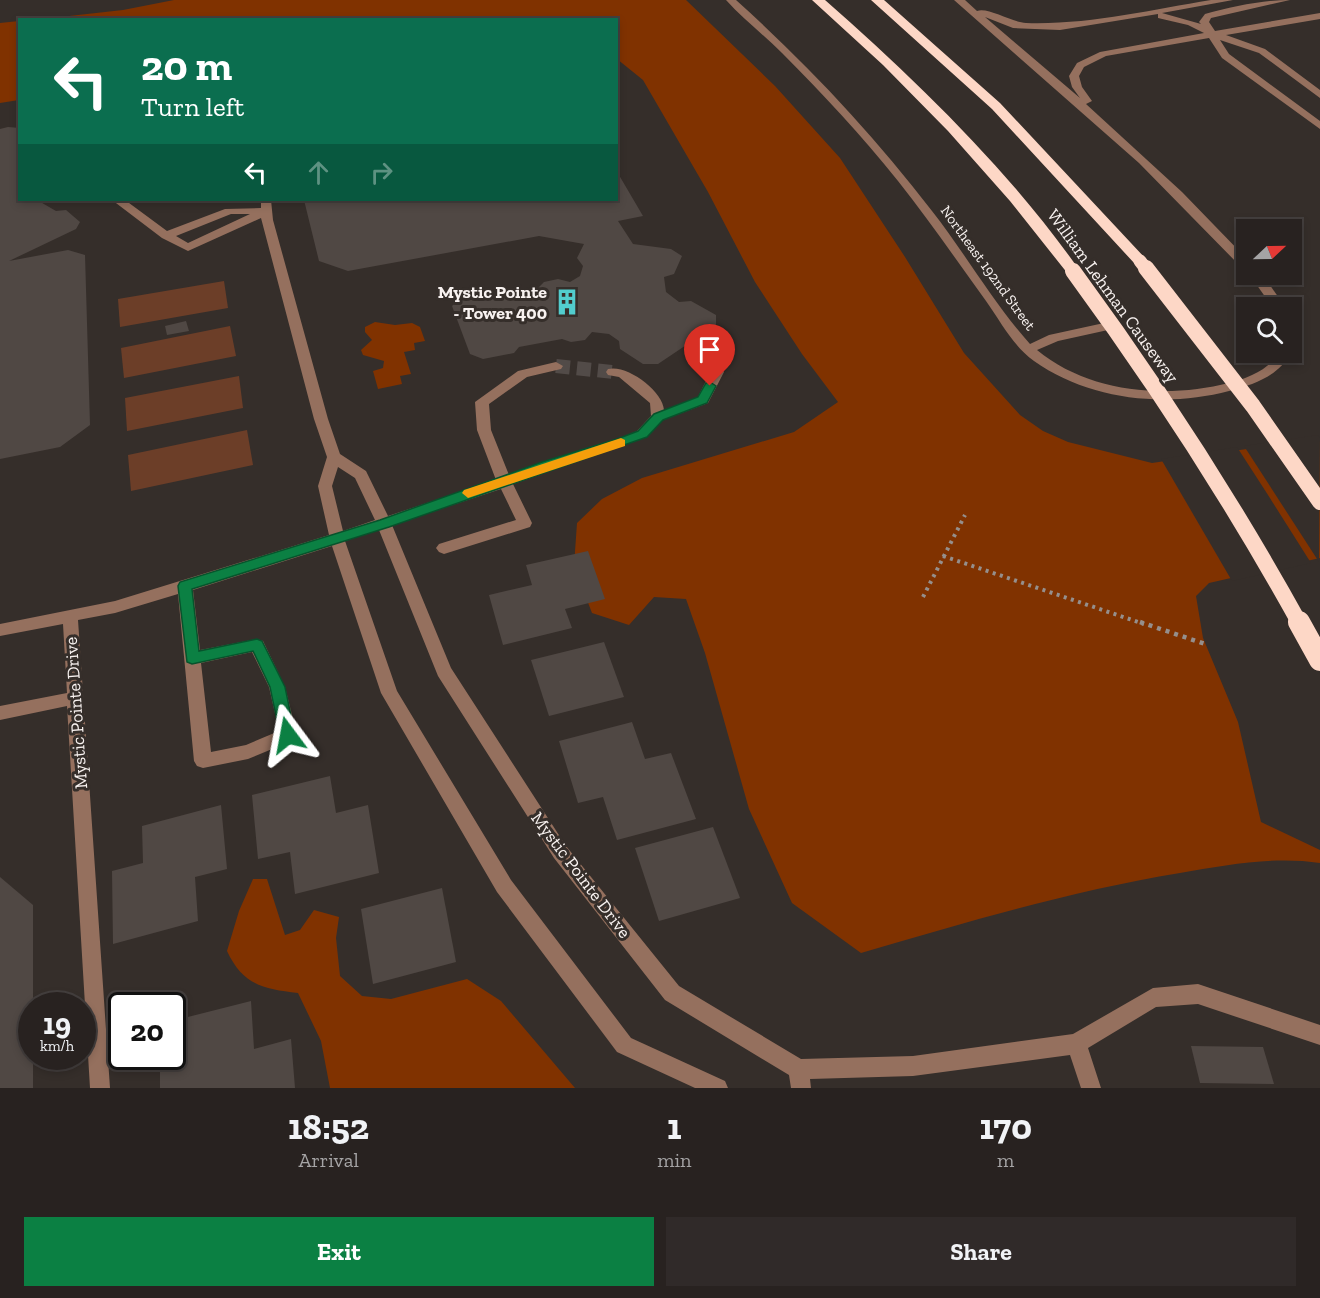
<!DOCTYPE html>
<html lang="en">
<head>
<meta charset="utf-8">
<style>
  :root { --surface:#282220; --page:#302a29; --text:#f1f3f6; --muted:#a5a4a5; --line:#443f3e; --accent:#0b8043 }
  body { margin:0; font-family:"Zilla Slab",serif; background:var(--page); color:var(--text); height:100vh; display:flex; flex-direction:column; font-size:22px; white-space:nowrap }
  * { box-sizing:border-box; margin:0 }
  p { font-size:20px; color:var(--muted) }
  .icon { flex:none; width:33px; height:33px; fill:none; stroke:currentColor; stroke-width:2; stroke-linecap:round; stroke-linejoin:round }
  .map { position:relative; height:1088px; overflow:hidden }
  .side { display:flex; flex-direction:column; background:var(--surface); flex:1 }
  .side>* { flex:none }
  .banner { position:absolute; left:18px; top:18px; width:600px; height:183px; border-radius:0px; box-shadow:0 3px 9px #0003,0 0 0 2px var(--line); background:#0b6e4f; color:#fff; overflow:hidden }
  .needle { width:39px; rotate:68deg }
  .controls { position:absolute; left:1236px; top:219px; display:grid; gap:12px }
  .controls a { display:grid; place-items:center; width:66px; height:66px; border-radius:0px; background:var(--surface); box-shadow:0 3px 9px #0003,0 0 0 2px var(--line); font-size:30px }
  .speed { position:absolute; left:18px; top:992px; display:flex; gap:12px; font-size:30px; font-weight:700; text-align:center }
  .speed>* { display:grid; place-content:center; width:78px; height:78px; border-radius:50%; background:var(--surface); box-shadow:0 3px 9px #0003,0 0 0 2px var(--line); line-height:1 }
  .speed small { font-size:15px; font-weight:400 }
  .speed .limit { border:3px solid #111; border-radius:9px; background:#fff; color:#111 }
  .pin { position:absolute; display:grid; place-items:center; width:51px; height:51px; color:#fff; margin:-62px -26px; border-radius:50% 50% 50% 0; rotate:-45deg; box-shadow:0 0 6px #0007 }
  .pin .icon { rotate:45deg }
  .me { position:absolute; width:66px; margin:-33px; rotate:347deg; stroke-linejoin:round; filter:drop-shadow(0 0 4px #0008) }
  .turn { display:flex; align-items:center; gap:21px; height:126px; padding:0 24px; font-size:27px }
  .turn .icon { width:78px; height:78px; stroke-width:2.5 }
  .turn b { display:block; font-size:42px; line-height:51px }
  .lanes { display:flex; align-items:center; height:57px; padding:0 24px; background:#0003; justify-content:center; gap:30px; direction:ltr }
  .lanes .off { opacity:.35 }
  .eta { display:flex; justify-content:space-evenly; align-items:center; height:102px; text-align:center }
  .eta b { font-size:36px; font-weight:700; line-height:42px }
  .cta { display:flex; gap:12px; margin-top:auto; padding:12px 24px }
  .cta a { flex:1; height:69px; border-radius:0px; background:var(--accent); color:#fff; font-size:24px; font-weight:700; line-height:69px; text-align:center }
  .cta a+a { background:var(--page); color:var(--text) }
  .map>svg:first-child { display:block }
</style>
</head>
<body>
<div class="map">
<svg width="1320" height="1088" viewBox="0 0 1320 1088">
  <rect width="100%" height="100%" fill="#352e2a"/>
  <g fill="#6c3e28">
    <polygon points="224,281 228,308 120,327 118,299"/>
    <polygon points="230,326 236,356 124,378 121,348"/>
    <polygon points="239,376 243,408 127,431 125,398"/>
    <polygon points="247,430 253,465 131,491 128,455"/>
  </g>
  <g fill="#803200">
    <path d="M 174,0 L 686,0 L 775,86 L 840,158 L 905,257 L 964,353 L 1020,415 L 1043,431 L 1068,442 L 1152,463 L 1320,438 L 1320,558 L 1209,583 L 1196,596 L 1203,638 L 1238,722 L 1261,822 L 1320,850 L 1320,863 C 1274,856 1226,865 1180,873 C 1071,891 967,922 861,953 L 792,903 L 749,809 L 705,653 L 686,599 L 654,597 L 629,625 L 592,613 L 574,566 L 577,523 L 602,499 L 642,478 L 794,432 L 838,402 L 802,354 L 755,282 L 708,192 L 643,80 L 617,59 L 616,20 L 555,20 L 549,16 L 527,20 L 33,20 L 123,10 Z"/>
    <polygon points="19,21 19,100 0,103 0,23"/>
    <polygon points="375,322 395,325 412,323 420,327 425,341 414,343 415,350 404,352 411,374 400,376 402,384 378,389 373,371 383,368 384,361 363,355 361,350 372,340 365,332 365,327"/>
    <path d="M 253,879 L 267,879 L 285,935 L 300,930 L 314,910 L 339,917 L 336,938 L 340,976 L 362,996 L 391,999 L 467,979 L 501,1001 L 575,1088 L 330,1088 L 321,1041 L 298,993 C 263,989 243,985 227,951 L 239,911 Z"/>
  </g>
  <g fill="#352e2a">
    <polygon points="1318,435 1320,438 1319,562 1244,446"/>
    <polygon points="1237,447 1268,495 1311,563 1232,581 1161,459"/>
  </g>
  <g fill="#504844">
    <polygon points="8,127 20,128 20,200 37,200 56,211 66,210 80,222 76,229 9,261 68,250 85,255 90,425 60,447 0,459 0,129"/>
    <polygon points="616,170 643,216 618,221 633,244 671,249 682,256 674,274 664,277 666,292 679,302 691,301 716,315 716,325 658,364 643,364 620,349 619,341 609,334 592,332 585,340 571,342 562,339 519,347 514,353 483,359 470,354 452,306 461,297 491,292 500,295 538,288 544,282 558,279 570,282 580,276 583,266 577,258 584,244 539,236 348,271 319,261 304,200 616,200"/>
    <polygon points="186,321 189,331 167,335 165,326"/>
    <polygon points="588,551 605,599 565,609 572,628 503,645 489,595 532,585 526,565"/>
    <polygon points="604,642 624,697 549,716 531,660"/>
    <polygon points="632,722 645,759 671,753 696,819 617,840 603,797 578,803 559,741"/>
    <polygon points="330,776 336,813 368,805 379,873 295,894 290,852 258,859 252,795"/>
    <polygon points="221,805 227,869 195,877 198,921 113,944 112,871 143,863 142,826"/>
    <polygon points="713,827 740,898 659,921 635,848"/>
    <polygon points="0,877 33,905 33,1088 0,1088"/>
    <polygon points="442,888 456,962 373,984 361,909"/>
    <polygon points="251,1001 254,1049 291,1039 295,1088 160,1088 160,1056 172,1056 172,1021"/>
    <polygon points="1191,1046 1263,1047 1274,1084 1200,1083"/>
  </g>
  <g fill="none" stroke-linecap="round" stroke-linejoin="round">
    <polyline stroke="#524b48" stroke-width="14" stroke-dasharray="14 7" stroke-linecap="butt" points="556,366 613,372"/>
    <g stroke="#958f8c" stroke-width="4" stroke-dasharray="3 4.5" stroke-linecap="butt">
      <polyline points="943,556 1144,624"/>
      <polyline points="923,597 965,515"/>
    </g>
    <polyline stroke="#958f8c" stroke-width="4.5" stroke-dasharray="4 5" stroke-linecap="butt" points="1140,622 1205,644"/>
    <g fill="#95705e" fill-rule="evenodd">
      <path d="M 726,0 L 736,0 C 808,65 873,134 932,211 C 965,253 994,304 1030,344 L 1049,335 L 1104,323 L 1110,327 L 1108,330 L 1058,341 L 1037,350 C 1089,393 1166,399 1229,383 C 1248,378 1269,370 1279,352 L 1292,352 L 1292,351 L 1292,352 C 1278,376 1256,384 1229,391 C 1165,408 1089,400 1034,361 C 1013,346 1001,322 986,301 C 957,261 929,220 898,181 C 862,136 823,94 782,53 C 764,35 743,19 726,0 Z"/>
      <path d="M 954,0 L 965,0 L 977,11 C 988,7 1011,22 1026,23 C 1088,25 1150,10 1211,0 L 1233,0 L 1162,13 L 1201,24 L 1199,22 L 1205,14 C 1232,7 1261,0 1290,0 L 1211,18 L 1209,22 L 1215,31 L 1320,13 L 1320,19 L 1226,35 L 1265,49 L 1320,90 L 1320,98 L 1259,53 L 1220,40 L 1229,54 L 1320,121 L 1320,129 L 1222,58 L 1209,38 L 1106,56 L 1084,67 L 1079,76 L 1082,87 L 1092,101 L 1086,104 L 1182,192 L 1246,258 L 1246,268 L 1242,268 L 1139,163 ZM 1158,14 L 1158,18 L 1188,25 L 1204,33 L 1100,52 L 1077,63 L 1069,76 L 1072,87 L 1080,98 L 985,17 L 1013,28 L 1060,30 Z"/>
      <path d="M 112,200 L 125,200 L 167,231 L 225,209 L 261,208 L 261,200 L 271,200 L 273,220 L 328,419 L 340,454 L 366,471 L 388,516 L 496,480 L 477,430 L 475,402 L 518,371 L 556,362 L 563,366 L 561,369 L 527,377 L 489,404 L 491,430 L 509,475 L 616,440 L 637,431 L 651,416 L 650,403 L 619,377 L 608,375 L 606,372 L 608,369 C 627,364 663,391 664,410 L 698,397 L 712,369 L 722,369 L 724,372 L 708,403 L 663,420 L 647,437 L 513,484 L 532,523 L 530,527 L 444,554 L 439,552 L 436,548 L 439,544 L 516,520 L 501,489 L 392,525 L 451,668 L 566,846 L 679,986 L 801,1059 L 913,1056 L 1073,1034 L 1153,988 L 1198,984 L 1320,1025 L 1320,1045 L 1198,1004 L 1156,1007 L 1088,1048 L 1101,1088 L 1081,1088 L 1070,1055 L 913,1076 L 810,1079 L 811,1088 L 791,1088 L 789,1075 L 665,1000 L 554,858 L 438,676 L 379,530 L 345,541 L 397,691 L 511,880 L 631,1038 L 725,1081 L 728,1088 L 695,1088 L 617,1052 L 497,892 L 381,693 L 332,546 L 193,590 L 200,650 L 257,639 L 263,641 L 285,687 L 297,735 L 294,740 L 248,759 L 203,768 L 197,766 L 194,761 L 178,594 L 115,613 L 78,620 L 110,1088 L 90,1088 L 67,706 L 0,720 L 0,706 L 67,693 L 63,624 L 0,636 L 0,624 L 115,601 L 329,535 L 318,486 L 327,457 L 314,419 L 261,218 L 188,251 L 162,238 ZM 231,214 L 250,214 L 188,243 L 176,236 ZM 338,467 L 355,478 L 375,520 L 343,531 L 332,486 ZM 252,652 L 269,687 L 279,731 L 246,745 L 211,752 L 201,663 Z"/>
      <polygon points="1249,274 1262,274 1286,308 1273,308"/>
    </g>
    <g fill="#fdd7c6" fill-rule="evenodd">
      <path d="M 812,0 L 825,0 C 917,81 1009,170 1080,271 L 1078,274 L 1068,274 L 1010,201 L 948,131 L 883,65 Z"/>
      <polygon points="871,0 884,0 1000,103 1145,258 1147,261 1145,264 1135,264 992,109"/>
    </g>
    <polyline stroke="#fdd7c6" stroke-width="13" points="1140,261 1147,270"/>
    <g stroke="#fdd7c6" stroke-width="16">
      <polyline points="1146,268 1253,406 1320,502"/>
      <path d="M 1073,271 C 1156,384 1232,501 1300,624"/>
    </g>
    <polyline stroke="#fdd7c6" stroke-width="22" points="1299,622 1320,660"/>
  </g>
  <polygon fill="#0b8043" stroke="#07532c" stroke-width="1.5" points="710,382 716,386 707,403 663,420 647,437 389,527 192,589 199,651 257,639 262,641 285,687 295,735 293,739 282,739 280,735 270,687 253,651 192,664 187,662 178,586 180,582 380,520 542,462 617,439 638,431 654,414 698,397 706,383"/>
  <polygon fill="#f59e0b" points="621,438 625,440 625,446 468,498 462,493 464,490"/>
  <defs>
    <g id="building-bare" transform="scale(2.07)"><path d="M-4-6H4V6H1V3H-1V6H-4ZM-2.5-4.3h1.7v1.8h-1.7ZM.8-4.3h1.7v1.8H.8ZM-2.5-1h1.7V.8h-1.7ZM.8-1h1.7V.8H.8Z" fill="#52cdce" stroke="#352e2a" stroke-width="2.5" paint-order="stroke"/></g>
  </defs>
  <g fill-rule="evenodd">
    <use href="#building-bare" x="567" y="302"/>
  </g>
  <g text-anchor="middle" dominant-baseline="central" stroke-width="6" stroke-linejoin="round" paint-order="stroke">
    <g font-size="15" fill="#f8f2f0" stroke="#352e2a">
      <text transform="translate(988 268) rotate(54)">Northeast 192nd Street</text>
    </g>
    <g font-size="18" font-weight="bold" fill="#f8f2f0" stroke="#352e2a" text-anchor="end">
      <text x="547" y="292">Mystic Pointe<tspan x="547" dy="21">- Tower 400</tspan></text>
    </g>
    <g font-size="18" fill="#f8f2f0" stroke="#352e2a">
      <text transform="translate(1113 296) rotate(54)">William Lehman Causeway</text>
      <text transform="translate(76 713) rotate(-94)">Mystic Pointe Drive</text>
      <text transform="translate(581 875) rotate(53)">Mystic Pointe Drive</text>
    </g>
  </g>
</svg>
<div class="controls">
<a><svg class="needle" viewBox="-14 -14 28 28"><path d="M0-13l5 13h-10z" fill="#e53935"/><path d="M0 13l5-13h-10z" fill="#a5a4a5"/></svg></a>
<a><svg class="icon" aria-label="search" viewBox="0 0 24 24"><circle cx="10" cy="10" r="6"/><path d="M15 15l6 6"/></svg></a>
</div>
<div class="speed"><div>19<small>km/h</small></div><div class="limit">20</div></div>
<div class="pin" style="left:710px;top:386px;background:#d93025"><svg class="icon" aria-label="arrive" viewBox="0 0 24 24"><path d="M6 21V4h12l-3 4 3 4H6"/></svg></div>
<svg class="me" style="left:288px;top:735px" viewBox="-20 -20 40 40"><path d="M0-17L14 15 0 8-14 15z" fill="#0b8043" stroke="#fff" stroke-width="4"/></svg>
<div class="banner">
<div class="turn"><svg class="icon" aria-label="left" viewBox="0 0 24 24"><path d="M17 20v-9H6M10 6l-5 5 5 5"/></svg><div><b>20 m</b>Turn left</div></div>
<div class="lanes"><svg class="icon" aria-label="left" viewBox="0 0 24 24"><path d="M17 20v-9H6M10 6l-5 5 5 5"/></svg><svg class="icon off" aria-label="ahead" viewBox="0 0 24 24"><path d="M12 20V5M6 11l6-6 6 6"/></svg><svg class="icon off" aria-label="right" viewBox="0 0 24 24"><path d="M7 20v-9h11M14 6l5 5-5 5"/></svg></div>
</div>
</div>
<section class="side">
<div class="eta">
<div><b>18:52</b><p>Arrival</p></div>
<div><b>1</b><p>min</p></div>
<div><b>170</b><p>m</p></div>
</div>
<div class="cta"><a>Exit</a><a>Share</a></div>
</section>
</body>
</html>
